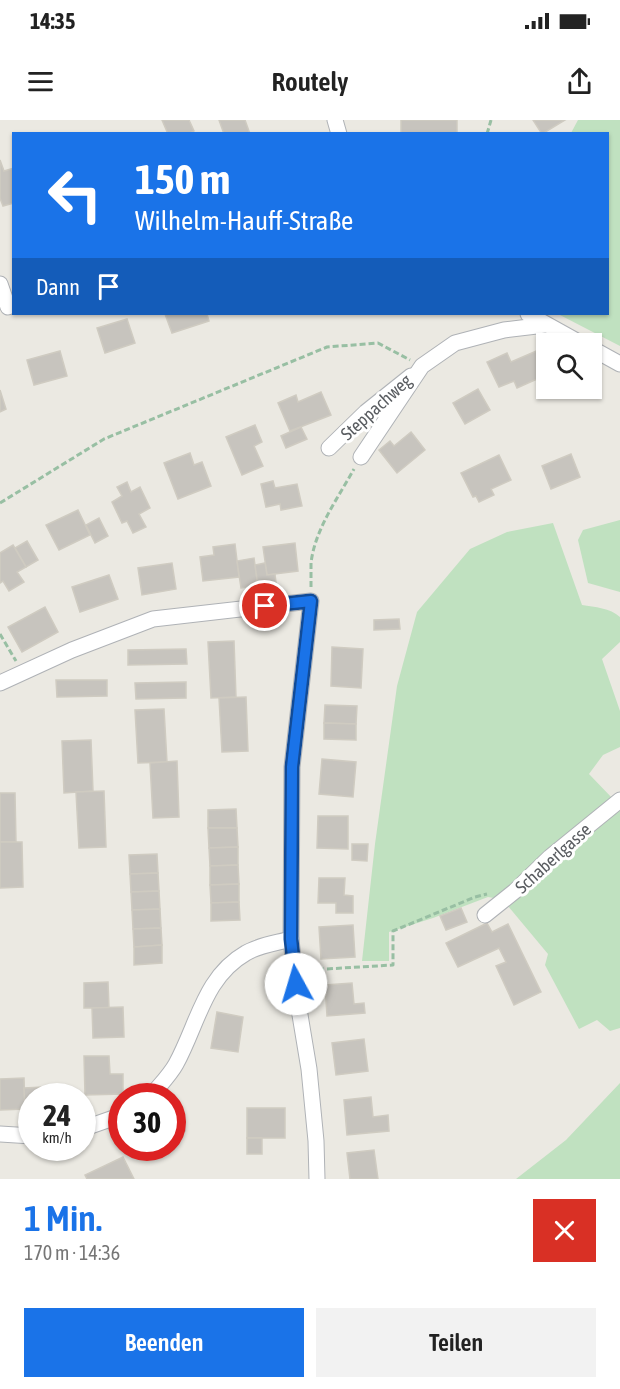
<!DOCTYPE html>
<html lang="de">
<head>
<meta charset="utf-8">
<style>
  :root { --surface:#fff; --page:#f2f2f2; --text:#222; --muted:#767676; --accent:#1a73e8 }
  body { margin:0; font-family:"Asap Condensed",sans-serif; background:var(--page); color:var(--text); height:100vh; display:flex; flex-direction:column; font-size:22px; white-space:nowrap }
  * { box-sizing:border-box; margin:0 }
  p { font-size:20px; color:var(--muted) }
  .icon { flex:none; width:33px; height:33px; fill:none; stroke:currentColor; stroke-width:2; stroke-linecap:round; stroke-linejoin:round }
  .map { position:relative; height:1059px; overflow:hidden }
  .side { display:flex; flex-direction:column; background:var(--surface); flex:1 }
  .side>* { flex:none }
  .guide { position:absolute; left:12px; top:12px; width:597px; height:183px; border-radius:0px; box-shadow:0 2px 4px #0004; background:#1a73e8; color:#fff; overflow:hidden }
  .buttons { position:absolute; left:536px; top:213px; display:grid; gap:12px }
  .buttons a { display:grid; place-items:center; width:66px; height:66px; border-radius:0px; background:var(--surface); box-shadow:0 2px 4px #0004; font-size:30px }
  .speed { position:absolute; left:18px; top:963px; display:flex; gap:12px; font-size:30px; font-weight:700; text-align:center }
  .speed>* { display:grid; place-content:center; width:78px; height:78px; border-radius:50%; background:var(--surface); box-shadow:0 2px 4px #0004; line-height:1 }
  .speed small { font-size:15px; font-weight:400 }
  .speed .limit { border:9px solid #d22; background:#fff; color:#111 }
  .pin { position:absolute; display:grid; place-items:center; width:51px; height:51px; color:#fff; margin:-26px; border:3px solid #fff; border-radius:50%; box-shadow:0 2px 6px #0007 }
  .me { position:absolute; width:66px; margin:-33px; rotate:354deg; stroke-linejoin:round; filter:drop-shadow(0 0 4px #0008) }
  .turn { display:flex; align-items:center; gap:21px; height:126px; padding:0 24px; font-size:27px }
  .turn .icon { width:78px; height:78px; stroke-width:2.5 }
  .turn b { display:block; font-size:42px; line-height:51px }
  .then { display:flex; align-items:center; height:57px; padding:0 24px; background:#0003; gap:12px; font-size:22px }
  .round { display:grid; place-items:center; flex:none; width:63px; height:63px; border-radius:0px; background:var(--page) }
  .headline { display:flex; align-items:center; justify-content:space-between; height:102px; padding:0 24px }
  h1 { font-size:36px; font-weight:600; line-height:45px; color:var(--accent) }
  .primary-button { display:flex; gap:12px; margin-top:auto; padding:12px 24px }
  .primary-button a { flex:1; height:69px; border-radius:0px; background:var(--accent); color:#fff; font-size:24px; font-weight:600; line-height:69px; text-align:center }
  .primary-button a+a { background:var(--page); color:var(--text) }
  .status { display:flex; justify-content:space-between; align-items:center; height:42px; padding:0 30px; background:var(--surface); direction:ltr }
  .status svg { height:16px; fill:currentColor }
  header { display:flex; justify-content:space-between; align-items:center; height:78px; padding:0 24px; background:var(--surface); font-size:27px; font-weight:600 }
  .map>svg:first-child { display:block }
</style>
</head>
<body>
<div class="status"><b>14:35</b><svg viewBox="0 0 49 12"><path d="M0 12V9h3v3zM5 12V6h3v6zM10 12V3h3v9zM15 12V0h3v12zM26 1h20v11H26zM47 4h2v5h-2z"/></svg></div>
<header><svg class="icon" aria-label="menu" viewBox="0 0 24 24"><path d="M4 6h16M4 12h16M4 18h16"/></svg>Routely<svg class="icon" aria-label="share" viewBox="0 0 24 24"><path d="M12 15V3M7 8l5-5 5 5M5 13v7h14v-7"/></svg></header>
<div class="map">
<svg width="620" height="1059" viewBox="0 0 620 1059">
  <rect width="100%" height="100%" fill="#ebe9e2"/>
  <g fill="#c0e1c0">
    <polygon points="578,0 620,0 620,226 558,194 608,194 608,14 571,13"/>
    <polygon points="620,400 620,472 588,463 578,420 583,410"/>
    <path d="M 553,403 L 582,485 C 595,487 610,488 620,497 L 620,522 L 602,539 L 620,591 L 620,627 L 603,635 L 589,654 L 614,680 L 500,779 L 488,777 L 433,798 L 389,812 L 389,841 L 362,841 L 375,724 L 397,566 L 417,492 L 470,429 L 507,412 Z"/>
    <polygon points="620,689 620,908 610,911 597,900 579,909 545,845 548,834 508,786 567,732"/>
    <polygon points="620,963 620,1059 516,1059 566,1020"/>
  </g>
  <g fill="#c7c4be" stroke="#cfcbc1" stroke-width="1.5">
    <polygon points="162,0 189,0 194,11 188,14 168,14"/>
    <polygon points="219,0 245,0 250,14 224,14"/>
    <rect x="401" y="0" width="56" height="14"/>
    <polygon points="533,0 565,0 542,14"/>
    <polygon points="0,40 4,51 14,48 14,83 3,86 0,78"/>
    <polygon points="165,194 207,194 209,201 172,213"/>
    <polygon points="127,199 135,223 105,233 97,208"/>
    <polygon points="541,229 546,240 546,255 517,268 514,261 499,267 487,242 507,233 511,242"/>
    <polygon points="60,231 67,256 34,265 27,240"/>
    <polygon points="478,269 490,290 465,304 453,283"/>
    <polygon points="0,270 6,289 0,292"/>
    <polygon points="321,272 331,295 290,311 278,283 296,275 298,282"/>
    <polygon points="255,305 262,322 254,326 263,346 242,355 226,317"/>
    <polygon points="301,307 307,319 286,328 281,316"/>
    <polygon points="411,312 425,330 397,353 379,330 390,321 394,326"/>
    <polygon points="190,333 194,345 202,342 211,366 178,379 164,343"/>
    <polygon points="571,334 580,357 551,369 542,346"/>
    <polygon points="499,335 511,360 491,369 494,375 479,382 476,376 473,377 461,353"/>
    <polygon points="273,361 275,368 297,364 302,386 281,390 280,384 266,387 261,364"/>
    <polygon points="127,362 131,372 140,367 150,388 139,394 146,407 133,413 127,401 122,403 112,382 122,376 117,367"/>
    <polygon points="78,390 90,415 59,430 46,405"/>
    <polygon points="99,398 108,416 95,423 86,405"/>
    <polygon points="27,421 38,440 26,447 15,428"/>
    <polygon points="295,423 298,451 267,455 263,427"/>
    <polygon points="235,424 239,457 203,461 200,437 214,435 213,427"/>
    <polygon points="13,425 26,447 17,452 24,462 9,471 3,461 0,463 0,433"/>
    <polygon points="254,438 258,466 241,468 237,441"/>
    <polygon points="172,443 176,469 142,475 138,448"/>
    <polygon points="265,443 267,455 275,454 276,463 258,466 255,445"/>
    <polygon points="109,455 118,479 80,492 72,467"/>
    <polygon points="45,487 58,512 22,532 8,507"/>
    <polygon points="399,499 400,509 374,510 374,500"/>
    <polygon points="234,521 236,577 211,578 208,522"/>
    <polygon points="332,527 363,529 361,568 331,566"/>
    <polygon points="186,529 187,544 128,545 128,530"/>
    <polygon points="56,560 107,560 107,576 57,577"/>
    <polygon points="186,562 186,578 136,579 135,563"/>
    <polygon points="246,577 248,631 222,632 219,578"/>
    <polygon points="325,585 357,586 356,604 324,603"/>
    <polygon points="164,589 167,642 138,643 135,590"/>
    <polygon points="324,603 356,604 356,620 324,619"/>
    <polygon points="91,620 93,671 64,673 62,621"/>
    <polygon points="322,639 356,642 353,677 319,674"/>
    <polygon points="177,641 179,697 153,698 150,643"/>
    <polygon points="104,671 106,727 79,728 76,672"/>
    <polygon points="0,673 15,673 16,722 0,722"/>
    <polygon points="236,689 237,708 208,708 208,690"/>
    <polygon points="318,696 348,696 348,729 317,728"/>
    <polygon points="208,708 237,708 238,727 209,728"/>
    <polygon points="0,722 22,722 23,767 0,768"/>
    <polygon points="352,724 368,724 367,741 352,740"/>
    <polygon points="238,727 238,745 210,746 209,728"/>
    <polygon points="157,734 158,753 130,754 129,735"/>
    <polygon points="238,745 239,764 210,765 210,746"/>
    <polygon points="158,753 159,771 131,772 130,754"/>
    <polygon points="319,758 345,758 344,775 353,776 353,793 336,793 336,783 318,783"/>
    <polygon points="239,764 239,782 211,783 210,765"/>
    <polygon points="159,771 160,789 132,790 131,772"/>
    <polygon points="239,782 240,800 211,801 211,783"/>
    <polygon points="461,788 467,802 446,810 440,796"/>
    <polygon points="160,789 161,808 133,809 132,790"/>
    <polygon points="487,803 492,812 508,804 541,872 514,885 496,846 506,842 499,828 458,847 446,823"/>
    <polygon points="353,805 355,837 321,839 319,807"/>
    <polygon points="161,808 162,825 134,827 133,809"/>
    <polygon points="162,825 162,843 134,845 134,827"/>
    <polygon points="108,862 109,888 84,888 84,863"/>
    <polygon points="352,863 354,884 364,883 365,893 327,896 325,865"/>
    <polygon points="123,887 124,917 93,918 92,888"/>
    <polygon points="217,892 243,897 238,932 211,928"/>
    <polygon points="364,919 368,951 336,955 332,923"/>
    <polygon points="84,936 109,936 110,954 123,954 123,974 85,975"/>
    <polygon points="24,958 25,989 0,990 0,959"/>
    <polygon points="64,966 64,976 32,976 32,992 25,993 24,968"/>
    <polygon points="371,977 373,997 388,995 389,1011 347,1015 344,980"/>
    <rect x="247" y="988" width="38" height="30"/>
    <polygon points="172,998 185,1011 172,1022"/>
    <rect x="247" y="1018" width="15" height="16"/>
    <polygon points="153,1028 167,1028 159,1034"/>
    <polygon points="374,1030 378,1059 350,1059 347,1033"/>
    <polygon points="123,1037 134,1059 87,1059 85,1055"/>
  </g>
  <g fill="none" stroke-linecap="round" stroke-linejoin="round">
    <g stroke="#afb2b6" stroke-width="17">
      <g id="minor">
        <polyline points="335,0 339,14"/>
        <polyline points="0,164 8,187 14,185"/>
        <polyline points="528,194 582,224"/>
        <polyline points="591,228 620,244"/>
        <polyline points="329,328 366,292 411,256"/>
        <polyline points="361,337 422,246 455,223 504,210 545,205"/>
        <polyline points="0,563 72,530 153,499 311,481 292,647 291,819 297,877 309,949 316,1021 317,1059"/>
        <polyline points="485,795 515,771 550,737 620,680"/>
        <path d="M 151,976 C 159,966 170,955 176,944 C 198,904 204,857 246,833 C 259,825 277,823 291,819"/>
        <polyline points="82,1009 122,995"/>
        <polyline points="0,1014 32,1016"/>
      </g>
    </g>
    <g stroke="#98bfa3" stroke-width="3" stroke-dasharray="6 3" stroke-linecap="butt">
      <polyline points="487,14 491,0"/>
      <polyline points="0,383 104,319 327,227 378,223 410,240"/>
      <path d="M 311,467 C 311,459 311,451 311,443 C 315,409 338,378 354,349"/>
      <polyline points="0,514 16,541"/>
      <polyline points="309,850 393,845 393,811 475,777 487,774"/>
    </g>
    <use href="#minor" stroke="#fff" stroke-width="15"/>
  </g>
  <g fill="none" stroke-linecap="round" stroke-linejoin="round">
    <g stroke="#114b97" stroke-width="15">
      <polyline id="route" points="265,486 311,481 292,647 291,819 296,864"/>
    </g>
    <use href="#route" stroke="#1a73e8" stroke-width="10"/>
  </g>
  <g text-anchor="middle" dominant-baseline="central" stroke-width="6" stroke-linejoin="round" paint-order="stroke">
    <g font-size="18" fill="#5a5d61" stroke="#fff">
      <text transform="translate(376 287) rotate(-42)">Steppachweg</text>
      <text transform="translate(553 738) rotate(-42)">Schaberlgasse</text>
    </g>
  </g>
</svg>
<div class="buttons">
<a><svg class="icon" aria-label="search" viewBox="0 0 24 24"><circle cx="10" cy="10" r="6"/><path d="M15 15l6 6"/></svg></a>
</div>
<div class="speed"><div>24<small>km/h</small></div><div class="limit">30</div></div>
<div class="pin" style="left:265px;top:486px;background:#d93025"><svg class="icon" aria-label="arrive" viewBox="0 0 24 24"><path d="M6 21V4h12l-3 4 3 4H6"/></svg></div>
<svg class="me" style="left:296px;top:864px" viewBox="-20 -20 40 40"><circle r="19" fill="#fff"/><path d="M0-13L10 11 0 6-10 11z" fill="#1a73e8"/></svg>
<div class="guide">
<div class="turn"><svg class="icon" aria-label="left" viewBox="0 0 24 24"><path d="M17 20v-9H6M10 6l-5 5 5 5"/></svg><div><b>150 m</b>Wilhelm-Hauff-Straße</div></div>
<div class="then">Dann<svg class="icon" aria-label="arrive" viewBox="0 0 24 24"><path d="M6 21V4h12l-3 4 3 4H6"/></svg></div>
</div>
</div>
<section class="side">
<div class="headline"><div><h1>1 Min.</h1><p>170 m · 14:36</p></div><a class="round" style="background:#d93025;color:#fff"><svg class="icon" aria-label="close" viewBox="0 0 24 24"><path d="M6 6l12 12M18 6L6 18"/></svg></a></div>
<div class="primary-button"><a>Beenden</a><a>Teilen</a></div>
</section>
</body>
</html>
